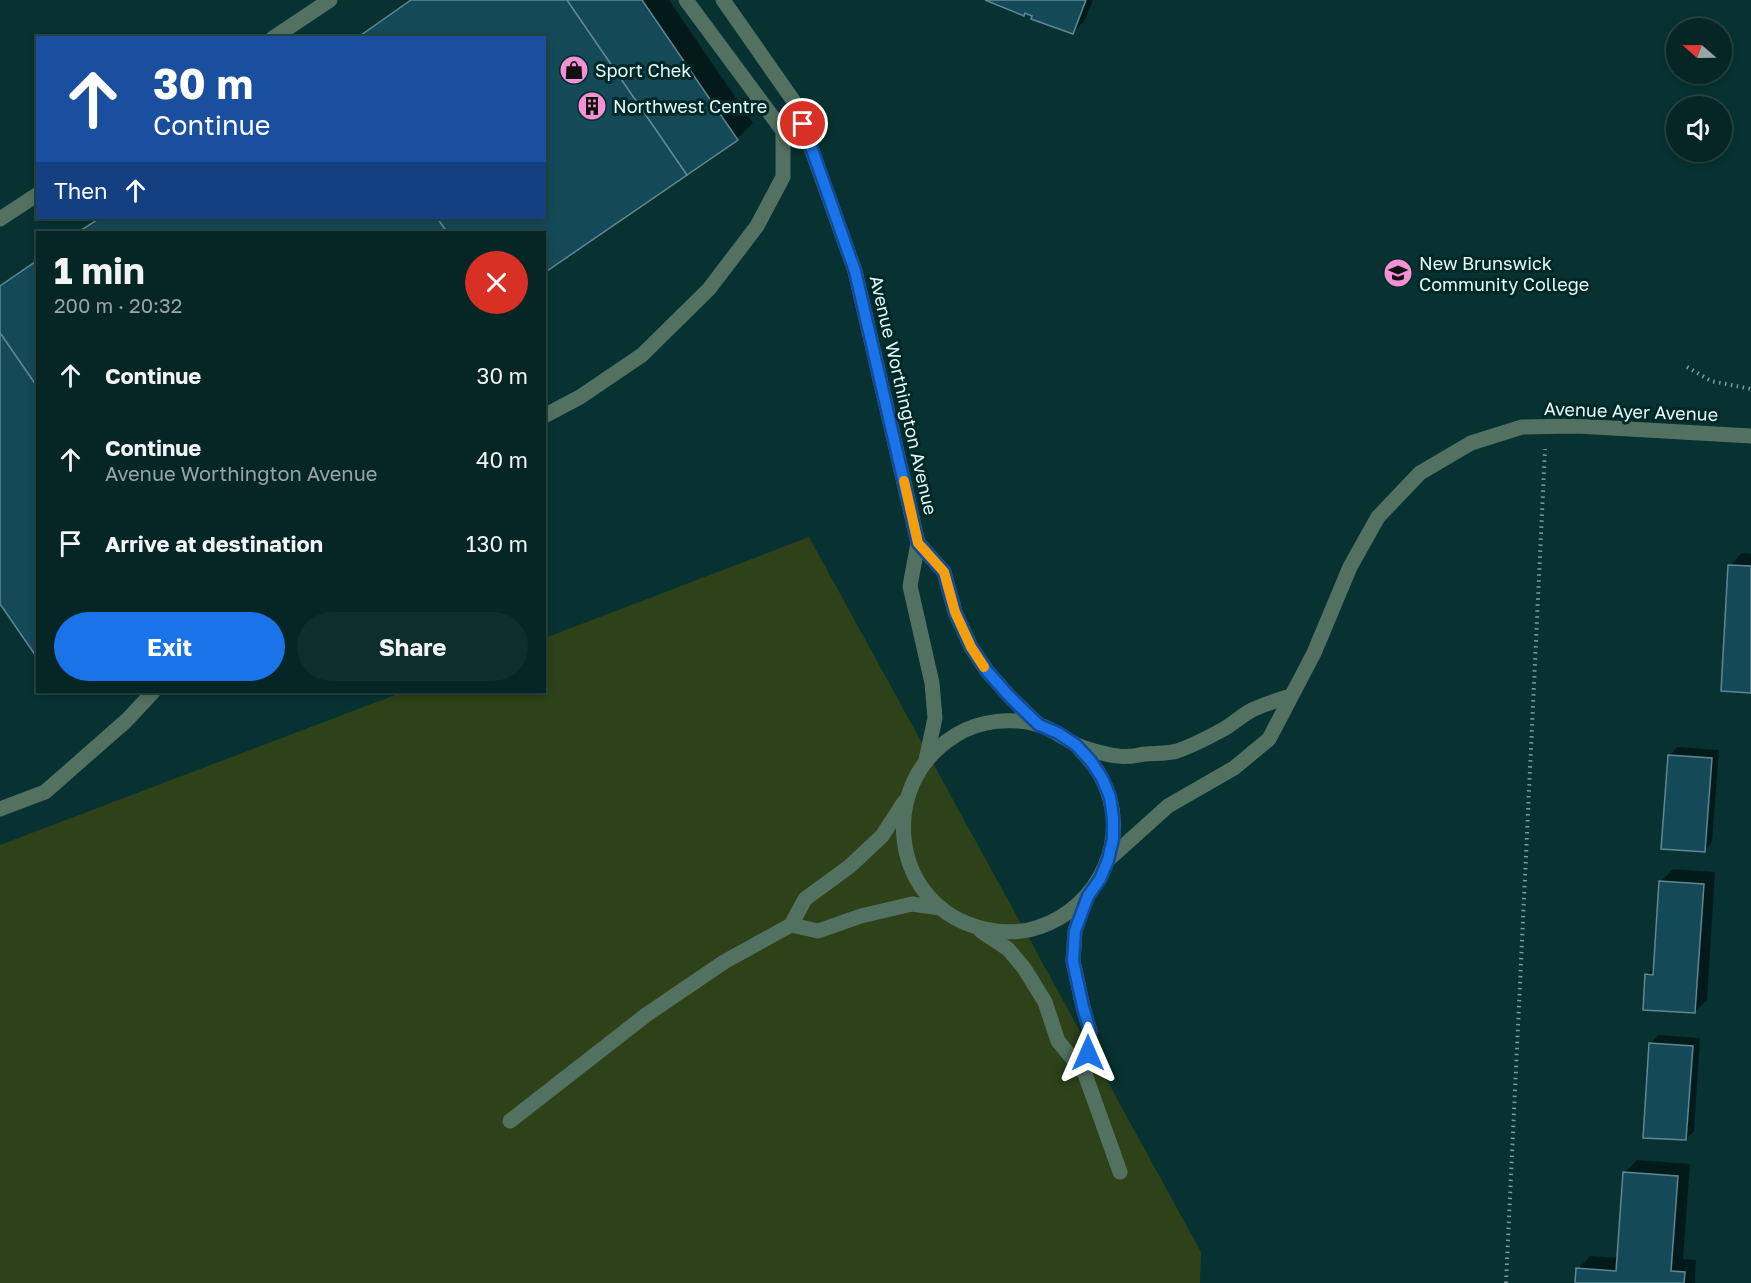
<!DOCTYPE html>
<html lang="en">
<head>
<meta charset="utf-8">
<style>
  :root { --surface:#052625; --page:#0e2e2d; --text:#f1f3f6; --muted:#97a5a7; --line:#264342; --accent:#1a73e8 }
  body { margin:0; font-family:"Golos Text",sans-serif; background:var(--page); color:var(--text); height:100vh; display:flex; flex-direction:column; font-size:22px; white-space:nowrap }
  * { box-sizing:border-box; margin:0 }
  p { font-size:20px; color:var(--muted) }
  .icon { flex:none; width:33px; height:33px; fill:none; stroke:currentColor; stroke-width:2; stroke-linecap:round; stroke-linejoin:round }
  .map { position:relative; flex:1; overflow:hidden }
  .details { position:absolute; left:36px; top:231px; width:510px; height:462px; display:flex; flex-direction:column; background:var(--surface); border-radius:0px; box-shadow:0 3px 9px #0003,0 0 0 2px var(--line) }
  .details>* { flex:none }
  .banner { position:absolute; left:36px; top:36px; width:510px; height:183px; border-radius:0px; box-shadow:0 3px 9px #0003,0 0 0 2px var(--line); background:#1a4fa0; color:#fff; overflow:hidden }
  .needle { width:39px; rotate:290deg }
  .tools { position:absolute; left:1666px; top:18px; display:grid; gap:12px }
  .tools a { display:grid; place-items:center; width:66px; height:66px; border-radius:50%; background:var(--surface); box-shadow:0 3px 9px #0003,0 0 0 2px var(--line); font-size:30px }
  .pin { position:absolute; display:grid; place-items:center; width:51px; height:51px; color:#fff; margin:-26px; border:3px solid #fff; border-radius:50%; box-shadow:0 2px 6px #0007 }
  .me { position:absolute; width:66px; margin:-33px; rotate:0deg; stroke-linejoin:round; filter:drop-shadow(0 0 4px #0008) }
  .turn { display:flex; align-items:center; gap:21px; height:126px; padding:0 18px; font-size:27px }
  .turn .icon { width:78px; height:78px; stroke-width:2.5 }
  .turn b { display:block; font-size:42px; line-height:51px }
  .then { display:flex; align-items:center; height:57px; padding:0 18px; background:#0003; gap:12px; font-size:22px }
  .round { display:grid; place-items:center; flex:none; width:63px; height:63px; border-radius:32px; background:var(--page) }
  .summary { display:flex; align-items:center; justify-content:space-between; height:102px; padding:0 18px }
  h1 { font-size:36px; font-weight:700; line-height:45px }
  .action { display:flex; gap:12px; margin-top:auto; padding:12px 18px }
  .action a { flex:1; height:69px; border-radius:36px; background:var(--accent); color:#fff; font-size:24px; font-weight:700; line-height:69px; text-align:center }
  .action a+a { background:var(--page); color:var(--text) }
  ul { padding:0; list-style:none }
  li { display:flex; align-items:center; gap:18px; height:84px; padding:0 18px }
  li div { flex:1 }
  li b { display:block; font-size:22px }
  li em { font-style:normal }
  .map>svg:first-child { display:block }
</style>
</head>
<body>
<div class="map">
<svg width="1751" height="1283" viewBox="0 0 1751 1283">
  <rect width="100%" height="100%" fill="#073231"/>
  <polygon fill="#2d4218" points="809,537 1201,1252 1200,1283 0,1283 0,845 403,692 544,692 545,638"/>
  <g fill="#0007">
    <polygon points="412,0 669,0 753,123 737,139 544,271 544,232 79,232 101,218 544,218 544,38 357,38"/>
    <polygon points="987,0 1093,0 1085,20 1073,32 1034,15 1026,12 1024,15"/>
    <polygon points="1742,553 1751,554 1751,691 1730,566"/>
    <polygon points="1677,747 1719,750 1712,842 1704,851 1669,756"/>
    <polygon points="1673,869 1715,872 1707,1000 1694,1012 1646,975 1655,966 1661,881"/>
    <polygon points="1658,1035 1700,1038 1694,1131 1686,1139 1650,1044"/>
    <polygon points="1637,1160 1690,1164 1683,1259 1696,1260 1695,1283 1577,1283 1578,1269 1590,1256 1619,1258 1624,1173"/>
  </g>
  <g fill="#144958" stroke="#618692" stroke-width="1.5">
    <polygon points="411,0 567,0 687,175 544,273 544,232 447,232 437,218 544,218 544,38 357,38"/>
    <polygon points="567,0 642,0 738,140 687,175"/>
    <polygon points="985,0 1086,0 1073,34 1031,19 1032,16 1025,13 1024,16"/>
    <polygon points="100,218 437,218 447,232 78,232"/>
    <polygon points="38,260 38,388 0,333 0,286"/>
    <polygon points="0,333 38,388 38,659 0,604"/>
    <polygon points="1728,565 1751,566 1751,693 1721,691"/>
    <polygon points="1668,755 1712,758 1705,852 1661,849"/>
    <polygon points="1659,881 1704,884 1695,1013 1643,1010 1645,974 1653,975"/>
    <polygon points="1649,1043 1693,1046 1686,1140 1643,1138"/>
    <polygon points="1623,1172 1678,1176 1671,1271 1685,1272 1684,1283 1575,1283 1576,1268 1616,1271"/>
  </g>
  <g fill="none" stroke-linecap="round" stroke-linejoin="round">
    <g stroke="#7d9c9b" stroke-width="4" stroke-dasharray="1.5 4.5" stroke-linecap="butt">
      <polyline points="1687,367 1711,381 1751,389"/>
      <polyline points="1506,1283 1545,449"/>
    </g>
    <g stroke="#527161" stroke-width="15">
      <polyline points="273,38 330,0"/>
      <polyline points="0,219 38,194"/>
      <polyline points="544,416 580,397 642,355 709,289 757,226 783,177 783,131 686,0"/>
      <polyline points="0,809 45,792 127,720 153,692"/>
    </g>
    <g stroke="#527161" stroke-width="15">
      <polyline points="723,0 795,103 855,271 918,543 910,586 932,683 935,718 926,760"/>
      <polyline points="918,543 944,572 955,612 971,647 987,671 1011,698 1039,725"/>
      <path d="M 1076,745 C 1085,755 1095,765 1101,777 C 1133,835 1100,907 1039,927 C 1022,933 1003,933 985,929 C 890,908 875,784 956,735 C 980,720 1013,717 1039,725 C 1053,729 1063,738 1075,744 C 1085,749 1107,755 1118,756 C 1127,758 1137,755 1145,754 C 1155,753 1167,754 1177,751 C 1192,746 1209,737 1222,730 C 1233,724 1242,715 1252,710 C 1264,704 1278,700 1291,696"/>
      <polyline points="1108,860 1168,806 1234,768 1269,739 1314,653 1350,567 1378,517 1420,473 1471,443 1522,427 1577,426 1751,436"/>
      <polyline points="791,925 818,931 861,916 912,904 941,908"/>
      <polyline points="981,931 1008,949 1024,968 1045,1002 1058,1041 1085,1074 1120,1172"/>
      <polyline points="1085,1074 1090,1031 1083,1007 1073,961 1075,931 1086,898"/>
      <polyline points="510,1121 646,1015 724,962 791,925 805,899 850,866 882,836 904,802"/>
    </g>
  </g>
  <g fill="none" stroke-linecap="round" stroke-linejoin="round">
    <g stroke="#114b97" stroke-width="15">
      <polyline id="route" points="803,124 855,271 918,543 944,572 955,612 971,647 987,671 1011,698 1039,725 1058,733 1076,745 1090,760 1102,778 1110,797 1113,818 1113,839 1108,860 1100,879 1088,896 1075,931 1073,961 1083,1007 1090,1031 1088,1053"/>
    </g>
    <use href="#route" stroke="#1a73e8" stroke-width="10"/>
    <polyline stroke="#f59e0b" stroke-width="10" points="904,481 918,543 944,572 955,612 971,647 984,667"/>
  </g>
  <defs>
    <g id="shop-disc" transform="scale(1.5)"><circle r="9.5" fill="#f491d4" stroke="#002827"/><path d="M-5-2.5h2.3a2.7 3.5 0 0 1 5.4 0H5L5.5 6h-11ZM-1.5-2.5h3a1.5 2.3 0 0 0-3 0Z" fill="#111"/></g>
    <g id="building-disc" transform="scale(1.5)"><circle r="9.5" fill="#f491d4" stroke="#002827"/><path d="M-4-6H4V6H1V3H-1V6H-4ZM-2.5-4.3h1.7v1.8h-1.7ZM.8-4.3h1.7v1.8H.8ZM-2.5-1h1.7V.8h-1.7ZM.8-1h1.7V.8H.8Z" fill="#111"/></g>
    <g id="university-disc" transform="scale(1.5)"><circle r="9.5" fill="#f491d4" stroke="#002827"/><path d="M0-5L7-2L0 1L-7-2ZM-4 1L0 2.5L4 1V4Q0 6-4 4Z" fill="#111"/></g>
  </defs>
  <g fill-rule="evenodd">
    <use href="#shop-disc" x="574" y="70"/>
    <use href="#building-disc" x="592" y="106"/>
    <use href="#university-disc" x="1398" y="273"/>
  </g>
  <g text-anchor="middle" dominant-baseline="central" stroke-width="6" stroke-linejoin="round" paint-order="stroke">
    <g font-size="18" fill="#e5faf9" stroke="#002827" text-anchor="start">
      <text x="595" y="70">Sport Chek</text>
      <text x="613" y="106">Northwest Centre</text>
      <text x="1419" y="263">New Brunswick<tspan x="1419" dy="21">Community College</tspan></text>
    </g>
    <g font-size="18" fill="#e5faf9" stroke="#002827">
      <text transform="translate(904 395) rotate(77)">Avenue Worthington Avenue</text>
      <text transform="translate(1631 411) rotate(2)">Avenue Ayer Avenue</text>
    </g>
  </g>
</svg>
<div class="tools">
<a><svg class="needle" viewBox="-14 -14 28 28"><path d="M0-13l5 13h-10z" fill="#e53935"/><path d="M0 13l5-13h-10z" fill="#97a5a7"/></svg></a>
<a><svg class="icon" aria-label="sound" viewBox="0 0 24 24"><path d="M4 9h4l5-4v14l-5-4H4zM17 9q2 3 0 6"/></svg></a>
</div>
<div class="pin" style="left:803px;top:124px;background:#d93025"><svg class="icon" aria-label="arrive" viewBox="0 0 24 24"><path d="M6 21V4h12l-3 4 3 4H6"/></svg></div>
<svg class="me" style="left:1088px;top:1053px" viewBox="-20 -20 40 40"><path d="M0-17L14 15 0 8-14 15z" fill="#1a73e8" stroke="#fff" stroke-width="4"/></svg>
<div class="banner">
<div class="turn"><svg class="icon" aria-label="ahead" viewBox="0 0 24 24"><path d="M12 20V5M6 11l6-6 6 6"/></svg><div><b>30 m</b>Continue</div></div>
<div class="then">Then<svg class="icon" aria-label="ahead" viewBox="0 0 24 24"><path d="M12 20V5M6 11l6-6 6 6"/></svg></div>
</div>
<section class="details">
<div class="summary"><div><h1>1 min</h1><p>200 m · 20:32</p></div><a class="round" style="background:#d93025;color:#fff"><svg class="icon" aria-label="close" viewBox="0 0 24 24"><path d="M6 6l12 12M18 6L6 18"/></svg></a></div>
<ul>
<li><svg class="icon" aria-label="ahead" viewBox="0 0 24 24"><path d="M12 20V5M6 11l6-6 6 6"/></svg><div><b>Continue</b></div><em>30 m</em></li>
<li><svg class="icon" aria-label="ahead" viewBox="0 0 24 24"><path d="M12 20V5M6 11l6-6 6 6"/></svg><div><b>Continue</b><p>Avenue Worthington Avenue</p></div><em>40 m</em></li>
<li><svg class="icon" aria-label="arrive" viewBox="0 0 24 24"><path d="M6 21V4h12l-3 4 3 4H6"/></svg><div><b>Arrive at destination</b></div><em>130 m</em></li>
</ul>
<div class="action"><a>Exit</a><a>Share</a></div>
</section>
</div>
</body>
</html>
